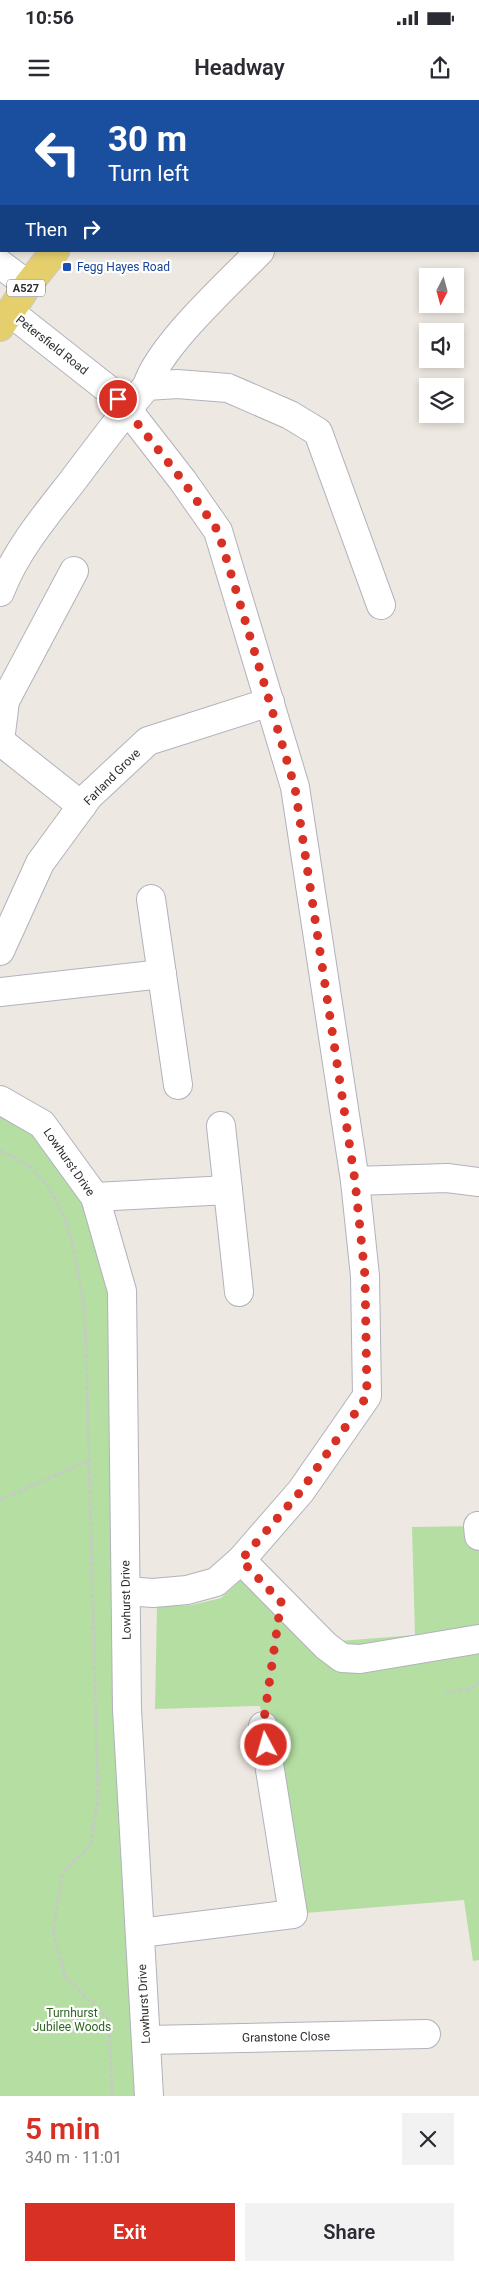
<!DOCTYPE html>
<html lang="en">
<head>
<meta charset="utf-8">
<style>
  :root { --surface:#fff; --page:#f2f2f3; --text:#2b2b33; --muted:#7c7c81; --accent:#d93025 }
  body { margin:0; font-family:Roboto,sans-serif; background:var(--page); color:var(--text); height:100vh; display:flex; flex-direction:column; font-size:19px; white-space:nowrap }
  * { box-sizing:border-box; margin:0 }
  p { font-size:16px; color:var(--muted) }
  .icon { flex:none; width:28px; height:28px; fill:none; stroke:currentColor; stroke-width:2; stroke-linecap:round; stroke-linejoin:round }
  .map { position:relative; height:1996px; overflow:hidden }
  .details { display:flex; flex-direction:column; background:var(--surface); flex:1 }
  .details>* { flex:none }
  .hud { position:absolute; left:0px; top:0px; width:480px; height:152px; box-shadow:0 2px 8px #0003; background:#1a4fa0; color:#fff; overflow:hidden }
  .needle { width:32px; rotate:186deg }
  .controls { position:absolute; left:419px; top:168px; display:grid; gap:10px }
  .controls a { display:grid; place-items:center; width:45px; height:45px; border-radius:0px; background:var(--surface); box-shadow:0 2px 8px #0003; font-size:25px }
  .pin { position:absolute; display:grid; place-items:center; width:42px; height:42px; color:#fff; margin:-21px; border:2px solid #fff; border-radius:50%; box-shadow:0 1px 5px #0007 }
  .me { position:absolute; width:55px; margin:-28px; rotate:354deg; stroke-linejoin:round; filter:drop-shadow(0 0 4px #0008) }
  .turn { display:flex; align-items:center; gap:18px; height:105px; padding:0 25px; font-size:22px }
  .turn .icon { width:65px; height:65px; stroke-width:2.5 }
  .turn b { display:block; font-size:35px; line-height:42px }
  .then { display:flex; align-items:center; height:48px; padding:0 25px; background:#0003; gap:10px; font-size:19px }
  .round { display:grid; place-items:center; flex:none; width:52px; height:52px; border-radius:0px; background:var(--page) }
  .head { display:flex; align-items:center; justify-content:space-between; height:85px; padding:0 25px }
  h1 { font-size:30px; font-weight:600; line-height:38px; color:var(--accent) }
  .button { display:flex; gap:10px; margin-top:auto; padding:10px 25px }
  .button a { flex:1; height:58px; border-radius:0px; background:var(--accent); color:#fff; font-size:20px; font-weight:600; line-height:58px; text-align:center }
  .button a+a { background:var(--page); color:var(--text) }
  .status { display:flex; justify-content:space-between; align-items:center; height:35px; padding:0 25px; background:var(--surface); direction:ltr }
  .status svg { height:14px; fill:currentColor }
  header { display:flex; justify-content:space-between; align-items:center; height:65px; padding:0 25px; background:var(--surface); font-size:22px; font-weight:600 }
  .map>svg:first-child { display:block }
</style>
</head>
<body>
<div class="status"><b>10:56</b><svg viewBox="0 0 49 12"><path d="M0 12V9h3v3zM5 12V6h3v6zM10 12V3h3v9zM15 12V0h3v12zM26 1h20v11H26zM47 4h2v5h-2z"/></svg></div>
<header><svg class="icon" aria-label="menu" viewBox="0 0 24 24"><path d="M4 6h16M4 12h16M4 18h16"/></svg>Headway<svg class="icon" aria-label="share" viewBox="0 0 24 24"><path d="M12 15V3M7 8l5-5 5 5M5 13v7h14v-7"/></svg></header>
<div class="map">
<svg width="479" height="1996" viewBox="0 0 479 1996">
  <rect width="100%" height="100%" fill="#ede8e1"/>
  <g fill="#b4dea2">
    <polygon points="0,1002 42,1024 95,1097 122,1191 149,1996 0,1996"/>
    <polygon points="479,1426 479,1860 473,1861 464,1800 293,1814 260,1606 155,1609 157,1507 192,1505 221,1498 251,1471 340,1541 415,1535 412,1427"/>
  </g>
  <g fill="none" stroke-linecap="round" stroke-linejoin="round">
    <g stroke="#b1b2bc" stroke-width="30">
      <g id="minor">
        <polyline points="459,0 460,1"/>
        <polyline points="479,32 479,33"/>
        <polyline points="0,164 28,185"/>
        <polyline points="10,212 109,290 127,309 183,381 218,431 295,687 355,1081 365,1176 367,1296 301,1391 241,1460 216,1482 187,1490 153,1493 126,1491"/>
        <path d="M 147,286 C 159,246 229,183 260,151"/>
        <polyline points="74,471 5,601 0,641 82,706"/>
        <path d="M 0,492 C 15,452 45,416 71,383 C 96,350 120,317 147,286 L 177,284 L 228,288 L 290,315 L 318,332 L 381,505"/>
        <polyline points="151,799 178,985"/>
        <polyline points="0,851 40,763 89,696 148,641 270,602"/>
        <polyline points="0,892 162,874"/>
        <polyline points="0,1000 42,1024 95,1097 122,1191 127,1609 149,1996"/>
        <polyline points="221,1026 228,1090"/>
        <polyline points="355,1081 447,1078 479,1082"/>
        <polyline points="95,1097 228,1090 239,1192"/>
        <polyline points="478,1426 479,1436"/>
        <polyline points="241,1460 326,1546 342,1558 360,1559 479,1539"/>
        <polyline points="140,1833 293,1814 263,1626"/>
        <polyline points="146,1940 426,1934"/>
      </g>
    </g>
    <g stroke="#c8c8c8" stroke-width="30">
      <g id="major">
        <polyline points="195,1 196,0"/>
        <polyline points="0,227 28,185 55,151"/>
      </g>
    </g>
    <g stroke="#c8c8c8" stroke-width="3" stroke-dasharray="4 2.5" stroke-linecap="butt">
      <path d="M 0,1051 C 69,1075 75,1154 85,1216 L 98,1697 L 91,1745 L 63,1772 L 53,1831 L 65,1877 L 109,1919 L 112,1996"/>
      <polyline points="0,1400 89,1360"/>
      <polyline points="446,1593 470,1589 479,1582"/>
      <polyline points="266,1600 276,1534"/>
    </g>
    <use href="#minor" stroke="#fff" stroke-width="28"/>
    <use href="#major" stroke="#e5cf6d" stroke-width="28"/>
  </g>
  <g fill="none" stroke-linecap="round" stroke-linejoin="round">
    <polyline stroke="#d93025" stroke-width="9" stroke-dasharray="0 16.2" points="118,299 183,381 218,431 264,583 295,688 355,1081 365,1176 367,1296 301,1391 241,1460 281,1502 263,1626 266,1645"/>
  </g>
  <rect fill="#1a4fb4" stroke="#fff" stroke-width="2" x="62" y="162" width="10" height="10" rx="2.5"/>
  <g text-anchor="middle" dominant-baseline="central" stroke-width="4.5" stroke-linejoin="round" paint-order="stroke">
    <rect fill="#fff" stroke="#6c6c6c" stroke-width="1" x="7" y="179.5" width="38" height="17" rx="4"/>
    <g font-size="11" font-weight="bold" fill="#2d2d2d">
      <text x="26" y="188">A527</text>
    </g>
    <g font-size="12" fill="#164399" stroke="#fff" text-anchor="start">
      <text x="77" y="167">Fegg Hayes Road</text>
    </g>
    <g font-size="12" fill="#2d2d2d" stroke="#fff">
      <text transform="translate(52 245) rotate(38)">Petersfield Road</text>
      <text transform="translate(112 677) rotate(-45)">Farland Grove</text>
      <text transform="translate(69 1062) rotate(55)">Lowhurst Drive</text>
      <text transform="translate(126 1500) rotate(-91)">Lowhurst Drive</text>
      <text transform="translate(144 1904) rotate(-93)">Lowhurst Drive</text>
      <text transform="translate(286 1937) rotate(-1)">Granstone Close</text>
    </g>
    <g font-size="12" fill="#2d6522" stroke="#fff">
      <text x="72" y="1913">Turnhurst<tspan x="72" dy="14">Jubilee Woods</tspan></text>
    </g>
  </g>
</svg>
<div class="controls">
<a><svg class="needle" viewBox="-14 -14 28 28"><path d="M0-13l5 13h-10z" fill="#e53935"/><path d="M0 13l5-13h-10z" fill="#7c7c81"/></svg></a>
<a><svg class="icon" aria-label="sound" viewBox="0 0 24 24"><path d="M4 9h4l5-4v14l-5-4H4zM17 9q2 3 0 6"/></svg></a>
<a><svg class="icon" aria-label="layers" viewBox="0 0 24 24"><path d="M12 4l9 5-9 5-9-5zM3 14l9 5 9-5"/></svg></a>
</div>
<div class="pin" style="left:118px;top:299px;background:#d93025"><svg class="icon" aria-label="arrive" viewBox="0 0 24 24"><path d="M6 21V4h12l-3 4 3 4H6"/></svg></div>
<svg class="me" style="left:266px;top:1645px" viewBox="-20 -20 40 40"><circle r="17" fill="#d93025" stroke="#fff" stroke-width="3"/><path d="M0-11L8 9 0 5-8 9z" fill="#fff"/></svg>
<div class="hud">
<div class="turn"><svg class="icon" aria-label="left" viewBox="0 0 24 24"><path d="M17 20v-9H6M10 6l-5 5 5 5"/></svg><div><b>30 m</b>Turn left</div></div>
<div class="then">Then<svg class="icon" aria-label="right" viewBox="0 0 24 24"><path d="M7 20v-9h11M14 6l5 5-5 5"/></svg></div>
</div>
</div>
<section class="details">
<div class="head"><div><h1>5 min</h1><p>340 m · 11:01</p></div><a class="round"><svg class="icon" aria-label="close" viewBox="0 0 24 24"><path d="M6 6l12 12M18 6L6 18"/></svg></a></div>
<div class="button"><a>Exit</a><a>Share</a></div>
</section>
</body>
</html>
